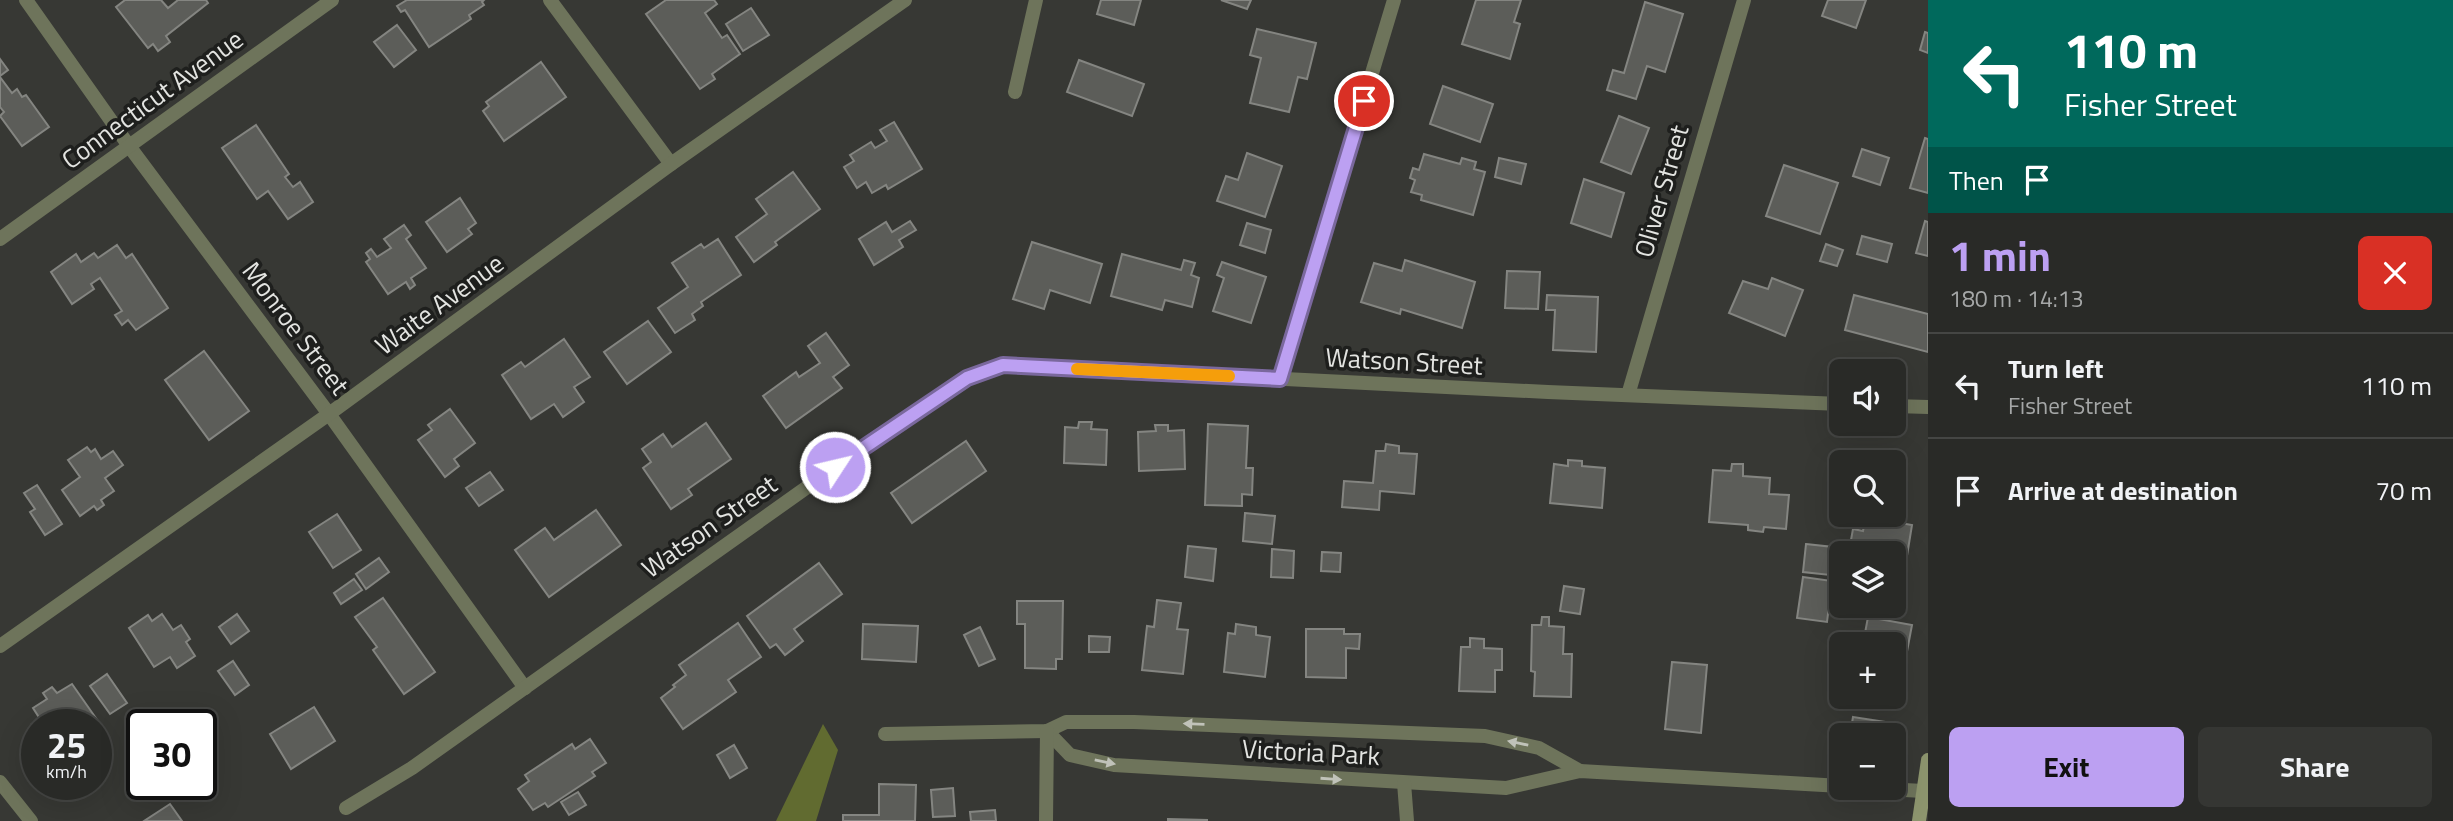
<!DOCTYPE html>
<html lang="en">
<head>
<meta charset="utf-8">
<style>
  :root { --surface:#292a27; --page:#353633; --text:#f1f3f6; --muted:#a5a7a7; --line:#454644; --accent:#bca0f2 }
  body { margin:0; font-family:"Titillium Web",sans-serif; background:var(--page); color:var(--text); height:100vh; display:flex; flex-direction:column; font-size:26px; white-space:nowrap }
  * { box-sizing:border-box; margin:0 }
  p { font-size:23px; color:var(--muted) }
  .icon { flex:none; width:38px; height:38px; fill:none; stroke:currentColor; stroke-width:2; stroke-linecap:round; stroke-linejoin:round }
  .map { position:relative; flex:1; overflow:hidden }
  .side { display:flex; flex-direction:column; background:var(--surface); width:525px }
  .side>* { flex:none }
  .banner { background:#00695c; color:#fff; overflow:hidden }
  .tools { position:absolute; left:1829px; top:359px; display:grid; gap:14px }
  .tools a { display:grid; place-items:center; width:77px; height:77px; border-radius:10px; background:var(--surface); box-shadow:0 7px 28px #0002,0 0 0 2px var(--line); font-size:35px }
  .speed { position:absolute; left:21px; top:709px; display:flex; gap:14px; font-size:35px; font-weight:700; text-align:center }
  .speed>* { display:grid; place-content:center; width:91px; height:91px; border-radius:50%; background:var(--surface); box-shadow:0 7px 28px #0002,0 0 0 2px var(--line); line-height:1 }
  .speed small { font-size:18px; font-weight:400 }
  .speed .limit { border:4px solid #111; border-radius:10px; background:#fff; color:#111 }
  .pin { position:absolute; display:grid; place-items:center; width:60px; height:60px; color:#fff; margin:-30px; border:4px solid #fff; border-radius:50%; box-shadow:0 2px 7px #0007 }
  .me { position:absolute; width:77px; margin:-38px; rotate:55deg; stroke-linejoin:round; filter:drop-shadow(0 0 5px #0008) }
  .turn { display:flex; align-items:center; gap:24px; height:147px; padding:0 21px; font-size:32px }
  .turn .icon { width:91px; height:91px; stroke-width:2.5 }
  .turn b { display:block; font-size:49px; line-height:60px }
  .then { display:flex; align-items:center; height:66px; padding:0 21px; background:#0003; gap:14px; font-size:26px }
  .round { display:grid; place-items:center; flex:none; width:74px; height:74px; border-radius:10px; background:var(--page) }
  .head { display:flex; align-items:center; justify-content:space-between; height:119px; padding:0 21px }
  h1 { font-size:42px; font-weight:700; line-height:52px; color:var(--accent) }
  .primary-button { display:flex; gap:14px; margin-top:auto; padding:14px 21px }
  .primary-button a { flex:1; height:80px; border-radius:10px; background:var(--accent); color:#111; font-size:28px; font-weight:700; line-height:80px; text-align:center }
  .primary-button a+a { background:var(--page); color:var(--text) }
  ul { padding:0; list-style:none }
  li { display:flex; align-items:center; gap:21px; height:105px; padding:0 21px; border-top:2px solid var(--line) }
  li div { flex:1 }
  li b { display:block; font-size:26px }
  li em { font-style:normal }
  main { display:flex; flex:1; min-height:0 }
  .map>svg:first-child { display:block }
</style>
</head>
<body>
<main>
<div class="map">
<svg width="1928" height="821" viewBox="0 0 1928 821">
  <rect width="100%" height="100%" fill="#373834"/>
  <polygon fill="#616b30" points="823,724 838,750 816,821 776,821"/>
  <g fill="#5c5d59" stroke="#848581" stroke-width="2">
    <polygon points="125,0 161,0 168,8 178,0 206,0 208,3 166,36 170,42 158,51 153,44 148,48 116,7"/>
    <polygon points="407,0 484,0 482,2 484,5 469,15 471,19 429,47 405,10 401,12 397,6"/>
    <polygon points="666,0 714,0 717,4 705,13 722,38 727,35 740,54 712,74 715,79 700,89 646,14"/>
    <polygon points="1101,0 1141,0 1134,25 1097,14"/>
    <polygon points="1221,0 1251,0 1247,9"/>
    <polygon points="1476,0 1521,0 1514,22 1520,24 1510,59 1462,44"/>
    <polygon points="1828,0 1866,0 1856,28 1822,16"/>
    <polygon points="1645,2 1683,14 1665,72 1647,66 1636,99 1607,90 1613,70 1624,73"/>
    <polygon points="751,8 769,35 743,51 726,24"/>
    <polygon points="397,25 416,50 394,67 374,42"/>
    <polygon points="1257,29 1316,43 1307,79 1298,77 1289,112 1250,103 1261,58 1250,55"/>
    <polygon points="1925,32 1928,33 1928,53 1920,50"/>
    <polygon points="0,59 8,70 0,76"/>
    <polygon points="1079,60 1144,84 1132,116 1067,92"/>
    <polygon points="541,62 566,97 504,141 483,111 489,106 486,102"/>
    <polygon points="0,77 12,93 17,89 22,97 26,95 49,127 22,146 0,116 4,112 0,107"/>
    <polygon points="1443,86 1493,104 1480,142 1430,124"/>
    <polygon points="1619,116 1649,128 1631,174 1601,162"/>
    <polygon points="894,122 922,169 888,189 886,185 872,193 866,182 857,188 844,167 854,161 850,155 871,142 875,148 887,141 880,130"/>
    <polygon points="256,125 289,174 285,177 293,187 300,182 313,202 288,219 268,191 257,199 222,148"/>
    <polygon points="1925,138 1928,139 1928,193 1910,188"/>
    <polygon points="1862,149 1889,158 1880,185 1853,176"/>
    <polygon points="1247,153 1282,166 1265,217 1217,201 1226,176 1238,180"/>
    <polygon points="1424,154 1460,164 1462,158 1476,162 1474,169 1485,172 1473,215 1421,200 1422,195 1411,192 1415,180 1410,178 1413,168 1419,170"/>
    <polygon points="1499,158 1526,164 1521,184 1495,177"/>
    <polygon points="1784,165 1838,183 1820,234 1766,216"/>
    <polygon points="793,172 820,209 775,242 777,245 754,262 736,237 767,214 756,199"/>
    <polygon points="1584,179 1624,193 1611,237 1571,223"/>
    <polygon points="460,198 476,223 468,229 472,234 447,252 426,222"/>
    <polygon points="910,221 916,230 899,240 903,247 874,265 859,239 886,222 892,232"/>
    <polygon points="1925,221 1928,222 1928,256 1916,253"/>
    <polygon points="1247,223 1271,230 1265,253 1240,245"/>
    <polygon points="404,225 411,235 406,239 426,268 411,278 415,285 410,289 406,282 388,294 366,262 370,259 366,253 371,249 377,257 391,248 384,239"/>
    <polygon points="1862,236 1892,244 1887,262 1857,254"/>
    <polygon points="718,239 741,275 701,302 703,306 692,314 695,320 675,333 658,308 688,287 672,263 701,244 704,248"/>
    <polygon points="1032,242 1102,264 1090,303 1050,290 1044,309 1013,299"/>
    <polygon points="1826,244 1843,250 1837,266 1820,261"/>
    <polygon points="117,245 126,258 132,254 168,308 136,330 128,320 122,325 115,315 122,311 100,278 91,284 94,289 72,304 51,272 76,254 81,262 94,253 98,258"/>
    <polygon points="1122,254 1181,270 1184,260 1195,263 1191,275 1199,278 1192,307 1165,300 1162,310 1111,296"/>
    <polygon points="1405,260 1475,282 1462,328 1401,309 1400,314 1361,302 1374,263 1402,271"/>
    <polygon points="1222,262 1266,277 1251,323 1213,311 1224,278 1217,275"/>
    <polygon points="1507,271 1540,272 1538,309 1505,308"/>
    <polygon points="1772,278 1803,290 1785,336 1729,313 1743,281 1768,289"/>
    <polygon points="1547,295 1598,297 1596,352 1553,350 1555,310 1546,310"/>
    <polygon points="1854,295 1928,314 1928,352 1845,330"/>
    <polygon points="648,321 671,352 627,384 604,352"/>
    <polygon points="826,333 849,365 833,377 842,388 786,428 763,396 796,372 799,377 820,363 808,346"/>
    <polygon points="564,339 590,377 574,387 584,402 563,417 554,404 531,419 502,375 521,362 525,367"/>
    <polygon points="204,351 249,411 209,440 165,380"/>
    <polygon points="450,409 475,443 454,459 459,466 445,477 418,440 432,430 428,425"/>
    <polygon points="1079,422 1092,422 1091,429 1107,430 1106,465 1064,463 1065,427 1078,428"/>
    <polygon points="706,423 731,459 688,489 692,495 671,509 643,468 651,462 642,449 663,434 672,447"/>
    <polygon points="1208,424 1248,426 1246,468 1253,468 1252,495 1242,494 1242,506 1205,505"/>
    <polygon points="1155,425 1168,425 1168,431 1184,430 1185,469 1139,471 1138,432 1156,431"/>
    <polygon points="966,441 986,471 912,523 891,493"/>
    <polygon points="1386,444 1399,446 1399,453 1417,454 1414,494 1380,491 1379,510 1342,507 1344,481 1373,483 1376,451 1385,451"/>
    <polygon points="87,447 91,452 95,449 101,459 113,451 123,465 105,478 114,491 101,500 104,505 97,510 94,506 80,516 62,490 80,477 68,460"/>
    <polygon points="1568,460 1582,461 1582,466 1605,468 1602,508 1550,503 1554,464 1568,466"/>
    <polygon points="1732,464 1743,464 1743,476 1770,478 1769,494 1789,495 1786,529 1764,527 1763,532 1748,530 1748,525 1709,522 1713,470 1731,471"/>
    <polygon points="1894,468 1905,469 1901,507 1894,506"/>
    <polygon points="490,472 503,490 479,506 466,488"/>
    <polygon points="37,485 62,524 45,535 30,512 35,509 24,493"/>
    <polygon points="596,510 621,545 549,597 515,550 545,528 554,540"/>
    <polygon points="1245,513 1275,516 1272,544 1243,541"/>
    <polygon points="337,514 361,550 333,568 309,532"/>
    <polygon points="1866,517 1912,525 1904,574 1894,572 1894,553 1849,551 1853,529 1863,531"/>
    <polygon points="1806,544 1833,547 1830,575 1803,572"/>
    <polygon points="1188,546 1216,549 1213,581 1185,577"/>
    <polygon points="1272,549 1294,551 1293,578 1271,577"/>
    <polygon points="1322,552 1341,553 1340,572 1321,571"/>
    <polygon points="379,558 389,572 366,589 356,574"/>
    <polygon points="819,563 842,594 794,629 803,641 785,655 776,644 770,648 747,616"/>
    <polygon points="1803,577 1832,581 1827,622 1797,618"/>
    <polygon points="354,579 362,590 341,604 334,593"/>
    <polygon points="1564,586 1584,589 1580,614 1560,611"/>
    <polygon points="383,598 435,672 404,694 373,650 377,647 355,617"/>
    <polygon points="1157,600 1181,603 1177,629 1188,630 1183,674 1142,670 1147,626 1154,627"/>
    <polygon points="1017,601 1063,601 1062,659 1056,659 1056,669 1025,668 1025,624 1017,624"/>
    <polygon points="162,614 173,630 181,625 190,639 186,642 195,656 177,668 170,657 154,667 129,628 148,615 152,621"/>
    <polygon points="237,614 249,631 231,644 219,627"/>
    <polygon points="1542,617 1549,617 1549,626 1564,627 1563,654 1572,654 1571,697 1534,696 1535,672 1531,671 1532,625 1541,625"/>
    <polygon points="1868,617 1912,625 1902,678 1894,677 1894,644 1863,644"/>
    <polygon points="738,623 761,657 728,680 736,692 683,729 661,698 675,687 673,685 686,675 679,665"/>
    <polygon points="863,624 918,626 916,662 862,659"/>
    <polygon points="1236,624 1256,627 1256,635 1270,637 1265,677 1224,672 1228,633 1235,634"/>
    <polygon points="980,627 995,659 979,666 964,635"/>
    <polygon points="1306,629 1344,629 1344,634 1360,634 1359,649 1346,648 1346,678 1306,677"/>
    <polygon points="1089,636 1110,637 1109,652 1089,652"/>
    <polygon points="1470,638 1484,639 1484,648 1502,649 1502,670 1495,670 1495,692 1459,691 1461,647 1470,647"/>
    <polygon points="233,661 249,685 235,695 218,671"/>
    <polygon points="1672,662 1707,665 1701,733 1665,729"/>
    <polygon points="107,674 127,703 110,714 90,686"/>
    <polygon points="72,684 98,721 92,724 37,724 37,731 32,724 40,719 33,708 47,699 43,693 52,687 57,693"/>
    <polygon points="314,707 335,741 291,769 270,734"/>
    <polygon points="1853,717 1899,724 1895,750 1894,735 1850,735"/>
    <polygon points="590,739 606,763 592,772 595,776 548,807 545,803 533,810 518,789 529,781 525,775 572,744 575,749"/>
    <polygon points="734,745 747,768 730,778 717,755"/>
    <polygon points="879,784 916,785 915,821 843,821 843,815 879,815"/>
    <polygon points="953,788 955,816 933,817 931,790"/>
    <polygon points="578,792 586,805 569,815 561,802"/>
    <polygon points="170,804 182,821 144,821"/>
    <polygon points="995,810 996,821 971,821 970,812"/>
    <polygon points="1168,819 1207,820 1207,821 1168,821"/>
  </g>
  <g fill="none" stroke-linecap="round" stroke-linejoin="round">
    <polyline stroke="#6e745b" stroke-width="14" points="1015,92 1036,0"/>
    <g stroke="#6e745b" stroke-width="14">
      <polyline points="26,0 129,146 329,414 525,688"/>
      <polyline points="550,0 671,164"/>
      <polyline points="0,239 332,0"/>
      <polyline points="1280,379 1394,0"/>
      <polyline points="1628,395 1744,0"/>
      <polyline points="1894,406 1928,407"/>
      <polyline points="0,646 329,414 671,164 905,0"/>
      <polyline points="1047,731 1070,755 1114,765 1506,788 1580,771 1841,786"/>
      <polyline points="885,734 1047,731 1066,722 1134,722 1485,736 1539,748 1580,771"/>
      <polyline points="0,782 31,821"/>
      <polyline points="1404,783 1407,821"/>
      <polyline points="1868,788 1923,791"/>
      <polyline points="346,808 412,768 865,446 967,378 1003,365 1548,392 1841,404"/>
      <polyline points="1046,821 1047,731"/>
    </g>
    <polyline stroke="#8d956e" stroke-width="14" points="1919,821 1928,760"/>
  </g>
  <defs><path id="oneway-solid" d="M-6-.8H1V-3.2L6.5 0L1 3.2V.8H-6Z" transform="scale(1.75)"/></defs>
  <g fill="#c0c2b9">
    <use href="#oneway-solid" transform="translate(1194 724) rotate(-178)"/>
    <use href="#oneway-solid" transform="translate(1518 743) rotate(-168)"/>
    <use href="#oneway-solid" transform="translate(1105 762) rotate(12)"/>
    <use href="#oneway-solid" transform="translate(1331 779) rotate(4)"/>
  </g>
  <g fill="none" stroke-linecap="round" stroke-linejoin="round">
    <g stroke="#7a689d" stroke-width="18">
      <polyline id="route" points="835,467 967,378 1003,365 1280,379 1364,101"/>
    </g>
    <use href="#route" stroke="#bca0f2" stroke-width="12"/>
    <polyline stroke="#f59e0b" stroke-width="12" points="1077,369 1229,376"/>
  </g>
  <g text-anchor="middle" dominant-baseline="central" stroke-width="7" stroke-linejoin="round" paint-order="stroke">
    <g font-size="26" fill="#e3e4e1" stroke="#1e1f1d">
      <text transform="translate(152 99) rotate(-36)">Connecticut Avenue</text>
      <text transform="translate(1661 191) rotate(-74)">Oliver Street</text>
      <text transform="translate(439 304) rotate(-36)">Waite Avenue</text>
      <text transform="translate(296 328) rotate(53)">Monroe Street</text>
      <text transform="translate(1404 361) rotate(3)">Watson Street</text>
      <text transform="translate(709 526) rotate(-35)">Watson Street</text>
      <text transform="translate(1311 752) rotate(3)">Victoria Park</text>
    </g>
  </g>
</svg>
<div class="tools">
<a><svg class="icon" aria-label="sound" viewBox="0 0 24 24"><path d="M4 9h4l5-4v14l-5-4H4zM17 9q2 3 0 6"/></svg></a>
<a><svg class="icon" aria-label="search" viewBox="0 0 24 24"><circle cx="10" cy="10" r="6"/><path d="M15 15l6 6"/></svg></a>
<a><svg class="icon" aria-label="layers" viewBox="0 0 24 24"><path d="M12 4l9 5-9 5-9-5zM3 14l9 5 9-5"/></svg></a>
<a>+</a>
<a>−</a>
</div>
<div class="speed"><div>25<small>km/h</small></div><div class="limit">30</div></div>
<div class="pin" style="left:1364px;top:101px;background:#d93025"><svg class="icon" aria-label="arrive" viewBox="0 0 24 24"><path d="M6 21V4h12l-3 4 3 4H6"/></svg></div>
<svg class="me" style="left:835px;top:467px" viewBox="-20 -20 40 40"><circle r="17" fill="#bca0f2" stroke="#fff" stroke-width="3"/><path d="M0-11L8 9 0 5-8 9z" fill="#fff"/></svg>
</div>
<section class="side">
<div class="banner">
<div class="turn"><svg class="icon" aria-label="left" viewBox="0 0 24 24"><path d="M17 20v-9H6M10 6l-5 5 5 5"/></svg><div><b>110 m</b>Fisher Street</div></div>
<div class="then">Then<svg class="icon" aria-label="arrive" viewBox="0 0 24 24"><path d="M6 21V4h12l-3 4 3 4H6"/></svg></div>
</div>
<div class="head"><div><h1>1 min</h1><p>180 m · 14:13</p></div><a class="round" style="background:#d93025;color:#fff"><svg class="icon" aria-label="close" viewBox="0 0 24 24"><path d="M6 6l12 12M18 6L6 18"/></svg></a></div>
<ul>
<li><svg class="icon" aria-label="left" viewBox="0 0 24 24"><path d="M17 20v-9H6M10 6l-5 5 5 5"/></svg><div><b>Turn left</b><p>Fisher Street</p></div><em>110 m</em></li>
<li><svg class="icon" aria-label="arrive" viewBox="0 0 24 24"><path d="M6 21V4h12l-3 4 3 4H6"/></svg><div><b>Arrive at destination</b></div><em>70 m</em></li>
</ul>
<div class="primary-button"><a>Exit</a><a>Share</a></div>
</section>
</main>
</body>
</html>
